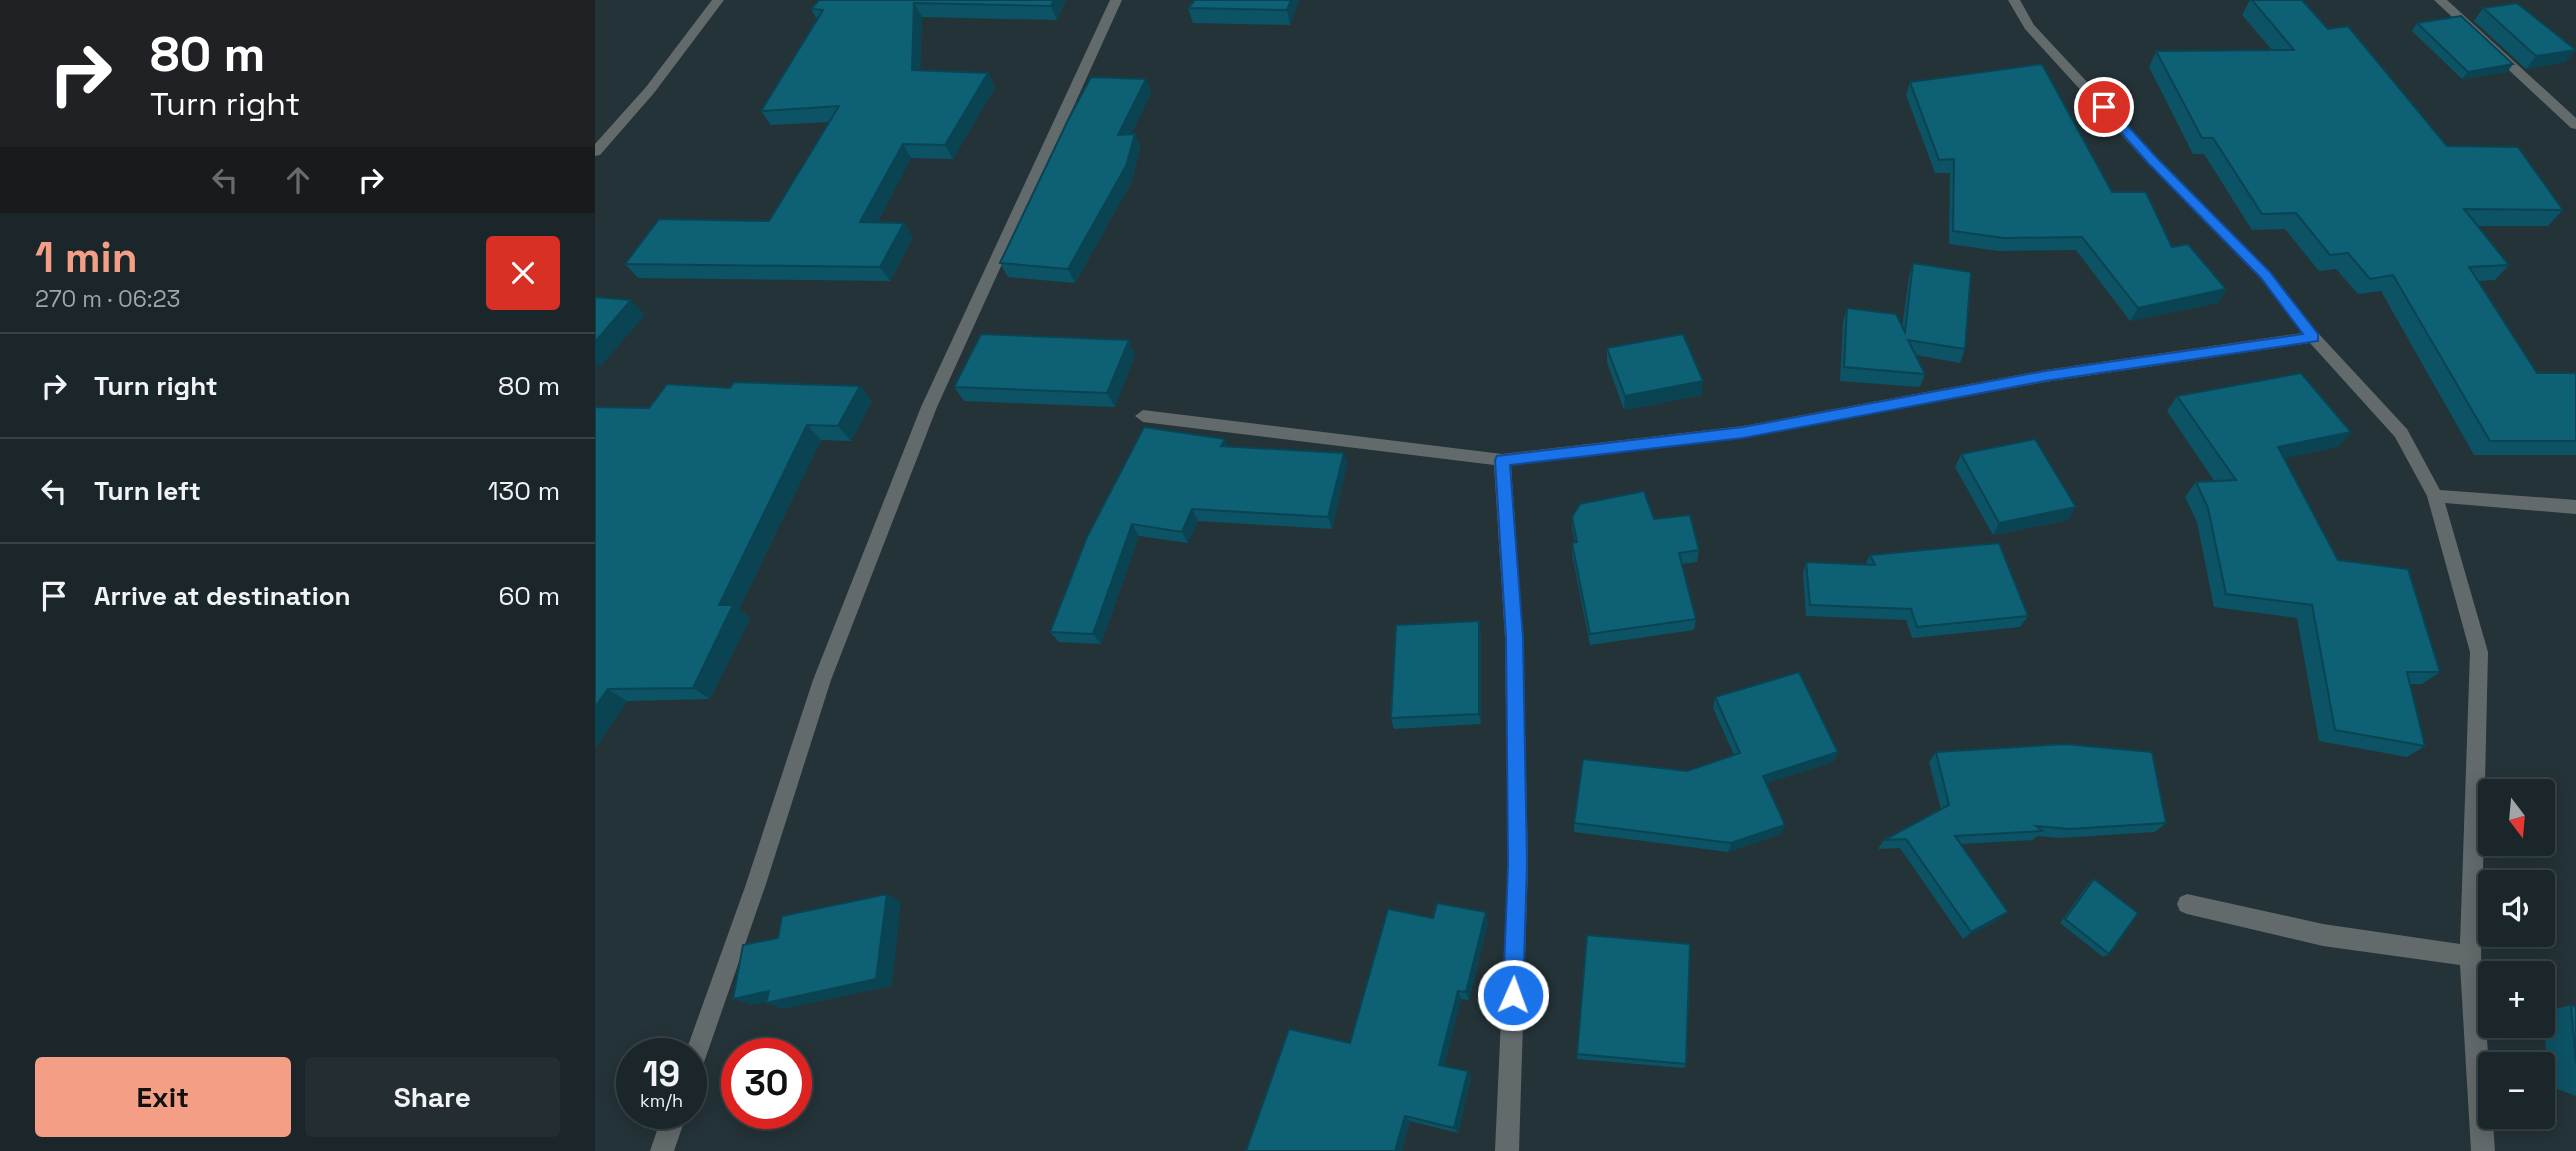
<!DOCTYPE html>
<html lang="en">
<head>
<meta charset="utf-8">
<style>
  :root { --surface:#1b262a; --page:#242e32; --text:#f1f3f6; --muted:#a0a5a8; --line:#394347; --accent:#f49e86 }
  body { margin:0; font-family:"Space Grotesk",sans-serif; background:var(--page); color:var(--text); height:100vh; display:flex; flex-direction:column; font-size:26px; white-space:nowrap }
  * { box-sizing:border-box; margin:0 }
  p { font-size:23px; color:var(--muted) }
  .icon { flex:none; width:38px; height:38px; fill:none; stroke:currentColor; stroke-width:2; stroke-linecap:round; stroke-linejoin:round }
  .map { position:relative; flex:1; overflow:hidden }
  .panel { display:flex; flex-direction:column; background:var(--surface); width:595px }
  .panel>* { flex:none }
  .banner { background:#202124; color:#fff; overflow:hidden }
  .needle { width:46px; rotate:164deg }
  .buttons { position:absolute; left:1883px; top:779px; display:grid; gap:14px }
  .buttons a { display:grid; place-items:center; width:77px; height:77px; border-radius:7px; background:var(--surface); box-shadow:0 4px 18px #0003,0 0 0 2px var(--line); font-size:35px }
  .speed { position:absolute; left:21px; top:1038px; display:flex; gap:14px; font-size:35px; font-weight:700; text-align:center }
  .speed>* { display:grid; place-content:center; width:91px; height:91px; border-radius:50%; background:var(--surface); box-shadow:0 4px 18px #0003,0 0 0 2px var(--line); line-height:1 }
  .speed small { font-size:18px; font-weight:400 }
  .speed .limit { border:10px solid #d22; background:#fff; color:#111 }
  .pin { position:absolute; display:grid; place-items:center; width:60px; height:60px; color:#fff; margin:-30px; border:4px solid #fff; border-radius:50%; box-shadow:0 2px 7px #0007 }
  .me { position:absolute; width:77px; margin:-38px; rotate:2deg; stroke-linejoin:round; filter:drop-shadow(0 0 5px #0008) }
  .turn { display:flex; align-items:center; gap:24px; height:147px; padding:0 35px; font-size:32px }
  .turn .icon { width:91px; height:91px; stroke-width:2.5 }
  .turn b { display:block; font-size:49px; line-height:60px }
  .lanes { display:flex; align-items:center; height:66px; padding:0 35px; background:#0003; justify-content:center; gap:35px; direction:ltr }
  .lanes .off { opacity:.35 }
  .round { display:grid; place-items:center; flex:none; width:74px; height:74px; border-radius:7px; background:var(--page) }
  .headline { display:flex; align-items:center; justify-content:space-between; height:119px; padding:0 35px }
  h1 { font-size:42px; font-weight:600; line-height:52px; color:var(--accent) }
  .button { display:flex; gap:14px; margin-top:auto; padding:14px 35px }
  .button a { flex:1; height:80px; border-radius:7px; background:var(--accent); color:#111; font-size:28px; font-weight:600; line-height:80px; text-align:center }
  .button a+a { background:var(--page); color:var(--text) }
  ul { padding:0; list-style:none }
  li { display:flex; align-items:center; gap:21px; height:105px; padding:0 35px; border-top:2px solid var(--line) }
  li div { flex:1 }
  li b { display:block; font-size:26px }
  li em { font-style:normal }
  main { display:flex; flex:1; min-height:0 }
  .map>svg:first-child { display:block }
</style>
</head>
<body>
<main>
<section class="panel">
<div class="banner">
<div class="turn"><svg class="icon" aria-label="right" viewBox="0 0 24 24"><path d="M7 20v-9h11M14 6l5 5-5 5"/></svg><div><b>80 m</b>Turn right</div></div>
<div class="lanes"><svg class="icon off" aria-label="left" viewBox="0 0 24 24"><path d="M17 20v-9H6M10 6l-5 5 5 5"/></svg><svg class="icon off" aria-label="ahead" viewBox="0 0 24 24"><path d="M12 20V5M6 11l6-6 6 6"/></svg><svg class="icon" aria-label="right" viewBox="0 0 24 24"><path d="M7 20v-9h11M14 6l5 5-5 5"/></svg></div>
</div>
<div class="headline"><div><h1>1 min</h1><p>270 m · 06:23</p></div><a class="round" style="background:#d93025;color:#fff"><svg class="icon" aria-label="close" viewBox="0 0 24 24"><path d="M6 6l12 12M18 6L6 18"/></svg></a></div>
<ul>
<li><svg class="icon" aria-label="right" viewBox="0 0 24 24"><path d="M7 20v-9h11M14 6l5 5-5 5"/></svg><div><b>Turn right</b></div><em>80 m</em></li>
<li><svg class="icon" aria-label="left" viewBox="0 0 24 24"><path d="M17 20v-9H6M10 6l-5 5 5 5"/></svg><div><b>Turn left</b></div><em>130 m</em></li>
<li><svg class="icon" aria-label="arrive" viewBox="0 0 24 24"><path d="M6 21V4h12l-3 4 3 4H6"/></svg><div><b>Arrive at destination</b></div><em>60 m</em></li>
</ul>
<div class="button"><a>Exit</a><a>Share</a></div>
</section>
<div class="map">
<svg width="1981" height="1151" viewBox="0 0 1981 1151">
  <rect width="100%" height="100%" fill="#243338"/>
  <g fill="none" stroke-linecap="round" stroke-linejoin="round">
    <g fill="#636a6c" fill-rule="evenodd">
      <polygon points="117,0 129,0 59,93 5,155 0,156 0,144 51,87"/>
      <polygon points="515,0 527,0 342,407 236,680 170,887 107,1068 104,1076 96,1079 96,1054 90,1054 150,887 218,680 326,407"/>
      <polygon points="1413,0 1425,0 1439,25 1562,157 1675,272 1723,333 1812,429 1845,490 1981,500 1981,514 1850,503 1893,652 1886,956 1900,1151 1876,1151 1865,965 1728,946 1592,914 1585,911 1582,904 1585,897 1592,894 1728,924 1865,944 1875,652 1832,496 1800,437 1715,343 1450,382 1148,438 916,465 928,638 933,864 924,1151 900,1151 913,864 910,638 899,465 548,422 540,416 548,410 907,454 1148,426 1450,370 1707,333 1665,278 1552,163 1430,29"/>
      <polygon points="1839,0 1852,0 1981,118 1981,129 1976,128"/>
      <polygon points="68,1113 92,1113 79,1151 55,1151"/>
    </g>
  </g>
  <g fill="#0c5365">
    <polygon points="224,0 471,0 462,20 327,17 325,70 393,73 400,87 358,159 316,158 282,223 318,237 295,281 43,278 30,264 174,221 235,122 176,125 166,111 222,19 216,9"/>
    <polygon points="600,0 704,0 695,25 598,23 593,8"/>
    <polygon points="1655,0 1707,0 1733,29 1852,146 1968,210 1953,226 1882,226 1914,265 1900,280 1884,281 1942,373 1981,373 1981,455 1879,455 1786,291 1763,294 1741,269 1724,271 1690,229 1657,230 1609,154 1598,154 1554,67 1561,51 1677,50 1647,15"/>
    <polygon points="1888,8 1971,62 1931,69 1879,21"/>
    <polygon points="1822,23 1918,64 1912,72 1867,79 1817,31"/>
    <polygon points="551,79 556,93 536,134 540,134 545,148 537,181 480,283 413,277 405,263"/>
    <polygon points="1315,82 1517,192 1577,247 1631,289 1623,303 1535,321 1481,250 1404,251 1354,244 1355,173 1340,173 1311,95"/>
    <polygon points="1318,263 1370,349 1365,363 1321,355 1330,374 1325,387 1245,381 1248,322 1252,308 1307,328 1314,277"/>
    <polygon points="1012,348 1107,395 1029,410 1012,362"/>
    <polygon points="540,354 520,407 369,401 359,387"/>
    <polygon points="265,386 277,401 256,441 226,440 144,609 155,618 115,699 32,701 0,748 54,408"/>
    <polygon points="1582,396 1756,432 1743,447 1689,458 1743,560 1845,672 1827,684 1815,684 1830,746 1812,757 1724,741 1702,618 1619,607 1602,522 1590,497 1601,482 1620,482 1572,411"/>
    <polygon points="630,439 633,446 749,453 752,465 737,529 603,521 593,543 544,536 506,644 464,642 455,632 492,537"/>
    <polygon points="1366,454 1473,520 1398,535 1360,467"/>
    <polygon points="977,517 1059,519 1104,550 1102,562 1087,564 1101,619 1099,630 995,645 977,554 977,543 980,542 977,529"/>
    <polygon points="1275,555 1433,616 1425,627 1317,638 1311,620 1211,616 1208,573 1211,562 1271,564"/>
    <polygon points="886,633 886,724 799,729 796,718"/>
    <polygon points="1120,697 1243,752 1238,762 1172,783 1190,825 1186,834 1133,852 979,832 979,823 1092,771 1139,755 1118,708"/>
    <polygon points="1341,752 1571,823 1560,832 1464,838 1442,836 1438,840 1365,844 1404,919 1368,939 1305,848 1283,849 1289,840 1346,810 1334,762"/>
    <polygon points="1499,879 1514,954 1508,957 1465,923 1494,883"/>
    <polygon points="838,918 893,922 874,1000 866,999 849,1066 873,1071 876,1077 863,1133 815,1121 807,1151 755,1043"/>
    <polygon points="1976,1005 1981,1007 1981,1096 1954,1086 1948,1012"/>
    <polygon points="982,1054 1091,1064 1089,1068 982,1059"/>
  </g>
  <g fill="#0a4352">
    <polygon points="459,0 471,0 462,20 456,6"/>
    <polygon points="696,0 704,0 695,25 692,10"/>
    <polygon points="319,3 327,17 325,84 317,70"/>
    <polygon points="1981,50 1971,62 1931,69 1941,56"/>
    <polygon points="1918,64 1912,72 1867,79 1873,72"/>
    <polygon points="393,73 400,87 358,159 350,145"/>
    <polygon points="551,79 556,93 529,149 523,135"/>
    <polygon points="540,134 545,148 537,181 480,283 473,269"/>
    <polygon points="308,144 316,158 275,236 265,222"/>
    <polygon points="309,223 318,237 295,281 285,267"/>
    <polygon points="1631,289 1623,303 1535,321 1543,308"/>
    <polygon points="36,300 50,315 5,367 0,363 0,342"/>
    <polygon points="534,340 540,354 520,407 512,393"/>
    <polygon points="1108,381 1107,395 1029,410 1030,396"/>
    <polygon points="265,386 277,401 256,441 243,426"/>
    <polygon points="212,425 226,440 144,609 155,618 115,699 98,688 124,605"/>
    <polygon points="1756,432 1743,447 1671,462 1683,447"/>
    <polygon points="630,439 635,451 626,446"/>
    <polygon points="749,453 752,465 737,529 733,517"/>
    <polygon points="1481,507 1473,520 1398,535 1404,523"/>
    <polygon points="597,509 603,521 593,543 587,532"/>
    <polygon points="537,524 544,536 506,644 498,634"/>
    <polygon points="884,621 886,633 886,724 884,714"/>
    <polygon points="13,689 32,701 0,748 0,707"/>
    <polygon points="1243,752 1238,762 1165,785 1168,776"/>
    <polygon points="1190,825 1186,834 1133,852 1136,843"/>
    <polygon points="292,894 306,902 297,986 189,1009 171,1003"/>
    <polygon points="891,912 893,922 874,1000 871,992"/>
    <polygon points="1413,912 1404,919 1368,939 1376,932"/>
    <polygon points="174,991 191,998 156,1005 138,999"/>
    <polygon points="863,991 866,999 848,1071 844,1065"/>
    <polygon points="873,1071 876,1077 863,1133 859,1128"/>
    <polygon points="810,1116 815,1121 807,1151 800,1151"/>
  </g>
  <g fill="#0e6075" stroke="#0a4352" stroke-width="2">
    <polygon points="224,0 459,0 456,6 319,3 317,70 393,73 350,145 308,144 265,222 309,223 285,267 30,264 64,219 174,221 244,106 166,111 228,10 216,9"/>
    <polygon points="600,0 696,0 692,10 593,8"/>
    <polygon points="1657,0 1707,0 1733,29 1753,26 1852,146 1923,147 1968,210 1869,209 1914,265 1874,267 1942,373 1981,373 1981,441 1895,441 1798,275 1775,279 1753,253 1735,255 1701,213 1667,214 1618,138 1607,138 1561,51 1699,50"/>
    <polygon points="1922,3 1981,50 1941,56 1888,8"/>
    <polygon points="1866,16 1918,64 1873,72 1822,23"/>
    <polygon points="1447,64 1517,192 1551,192 1577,247 1593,244 1631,289 1543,308 1487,237 1409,238 1358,231 1359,159 1344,160 1315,82"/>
    <polygon points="496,77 551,79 523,135 540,134 531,166 473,269 405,263 474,118"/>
    <polygon points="1318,263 1376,272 1370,349 1313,340 1330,374 1249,367 1252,308 1301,314 1310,332"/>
    <polygon points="0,297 36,300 0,342"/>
    <polygon points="386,334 534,340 512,393 359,387"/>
    <polygon points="1088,334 1108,381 1030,396 1012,348"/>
    <polygon points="1706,373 1756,432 1683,447 1743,560 1813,569 1845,672 1812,672 1830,746 1740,730 1717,605 1631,594 1613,508 1601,482 1641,480 1582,396"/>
    <polygon points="139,382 265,386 243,426 212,425 124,605 138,605 98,688 13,689 0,707 0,407 54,408 72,384 135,388"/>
    <polygon points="549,427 630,439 626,446 749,453 733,517 597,509 587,532 537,524 498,634 455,632 492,537"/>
    <polygon points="1440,439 1481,507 1404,523 1366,454"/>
    <polygon points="1049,491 1059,519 1095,515 1104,550 1084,553 1101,619 995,634 977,543 982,542 977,517 985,504"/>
    <polygon points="1404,543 1433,616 1322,627 1316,609 1215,605 1211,562 1280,565 1275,555"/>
    <polygon points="884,621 884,714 796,718 801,625"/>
    <polygon points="1204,672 1243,752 1168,776 1190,825 1136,843 979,823 988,759 1092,771 1145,753 1120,697"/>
    <polygon points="1470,744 1557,752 1571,823 1474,829 1441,826 1447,831 1360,836 1413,912 1376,932 1311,839 1289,840 1354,805 1341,752"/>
    <polygon points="1499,879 1543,913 1514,954 1470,919"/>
    <polygon points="292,894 281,979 171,1003 174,991 138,999 148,945 183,938 187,916"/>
    <polygon points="842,903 891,912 871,992 863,991 844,1065 873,1071 859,1128 810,1116 800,1151 651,1151 694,1029 755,1043 793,909 838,918"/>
    <polygon points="992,935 1095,944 1091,1064 982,1054"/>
    <polygon points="1976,1005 1981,1007 1981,1063"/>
  </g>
  <polygon fill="#1a73e8" stroke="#114b97" stroke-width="2" points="1505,104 1513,104 1562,158 1675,272 1723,334 1723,341 1450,381 1148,438 915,465 928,638 932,864 928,995 925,1002 918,1004 911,1002 908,995 913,864 911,638 900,460 902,456 1148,427 1450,371 1708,334 1666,278 1553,163 1505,109"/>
</svg>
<div class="buttons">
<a><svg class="needle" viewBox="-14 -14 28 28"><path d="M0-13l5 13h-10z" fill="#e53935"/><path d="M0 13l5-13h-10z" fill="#a0a5a8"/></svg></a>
<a><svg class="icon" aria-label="sound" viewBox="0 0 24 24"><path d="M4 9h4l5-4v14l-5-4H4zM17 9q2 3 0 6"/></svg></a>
<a>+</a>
<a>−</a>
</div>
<div class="speed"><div>19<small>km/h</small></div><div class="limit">30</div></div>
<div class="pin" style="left:1509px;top:107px;background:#d93025"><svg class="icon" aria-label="arrive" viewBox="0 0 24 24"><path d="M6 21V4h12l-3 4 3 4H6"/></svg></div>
<svg class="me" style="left:918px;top:995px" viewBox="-20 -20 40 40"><circle r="17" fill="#1a73e8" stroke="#fff" stroke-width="3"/><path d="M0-11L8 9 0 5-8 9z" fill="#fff"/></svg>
</div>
</main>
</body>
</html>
